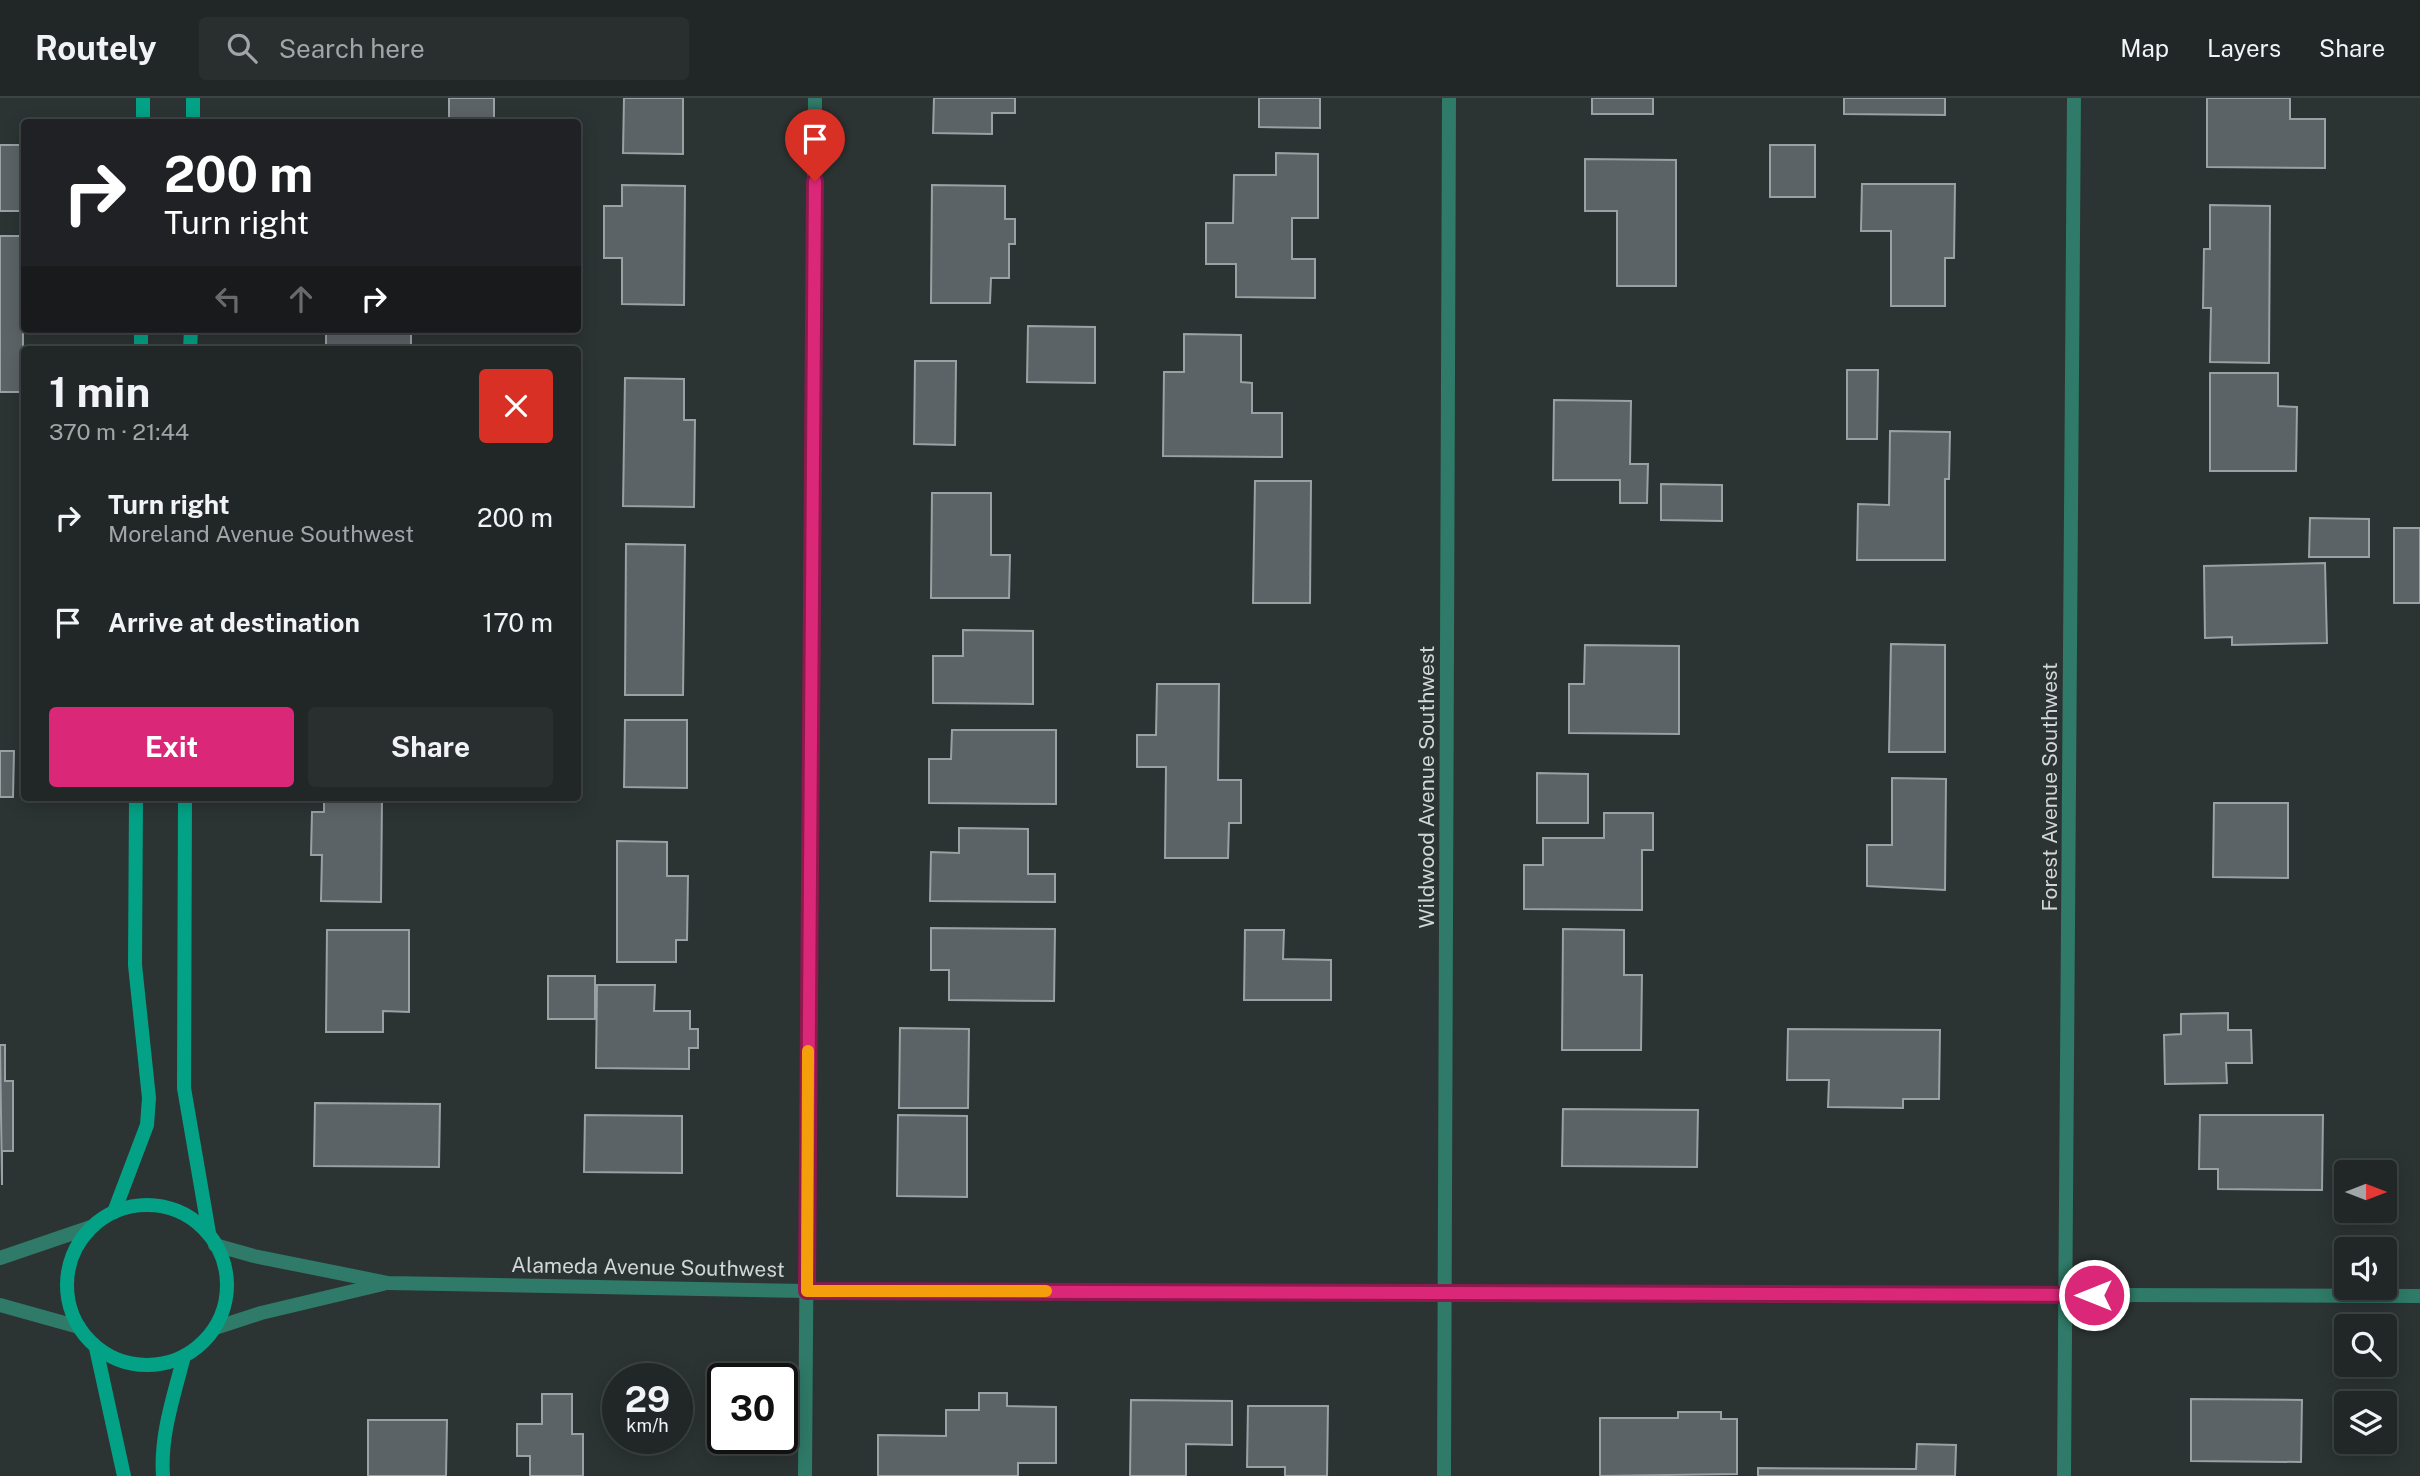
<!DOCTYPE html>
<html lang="en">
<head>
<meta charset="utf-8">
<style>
  :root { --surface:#212626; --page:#292e2e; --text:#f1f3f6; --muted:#a2a5a7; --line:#3e4343; --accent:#db2777 }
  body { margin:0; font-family:"Public Sans",sans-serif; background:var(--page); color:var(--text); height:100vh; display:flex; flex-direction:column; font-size:26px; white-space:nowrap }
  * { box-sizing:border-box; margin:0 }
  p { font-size:23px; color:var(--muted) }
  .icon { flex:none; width:38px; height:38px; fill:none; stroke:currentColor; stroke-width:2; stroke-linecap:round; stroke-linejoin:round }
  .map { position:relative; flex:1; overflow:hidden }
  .details { position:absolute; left:21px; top:248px; width:560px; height:455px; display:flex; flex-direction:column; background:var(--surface); border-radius:7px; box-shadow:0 4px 18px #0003,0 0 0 2px var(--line) }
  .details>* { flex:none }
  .hud { position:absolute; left:21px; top:21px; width:560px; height:214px; border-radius:7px; box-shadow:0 4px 18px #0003,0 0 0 2px var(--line); background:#202124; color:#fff; overflow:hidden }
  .needle { width:46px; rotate:90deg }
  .buttons { position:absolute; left:2334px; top:1062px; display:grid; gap:14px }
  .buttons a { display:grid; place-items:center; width:63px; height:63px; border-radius:7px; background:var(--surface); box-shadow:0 4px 18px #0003,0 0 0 2px var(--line); font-size:35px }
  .speed { position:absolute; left:602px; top:1265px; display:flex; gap:14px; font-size:35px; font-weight:700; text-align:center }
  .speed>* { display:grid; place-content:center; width:91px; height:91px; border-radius:50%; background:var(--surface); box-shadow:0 4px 18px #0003,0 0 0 2px var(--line); line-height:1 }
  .speed small { font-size:18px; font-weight:400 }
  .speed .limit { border:4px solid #111; border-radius:10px; background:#fff; color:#111 }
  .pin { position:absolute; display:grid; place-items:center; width:60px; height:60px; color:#fff; margin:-72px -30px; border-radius:50% 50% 50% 0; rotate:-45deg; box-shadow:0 0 7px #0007 }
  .pin .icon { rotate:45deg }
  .me { position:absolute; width:77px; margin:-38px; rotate:270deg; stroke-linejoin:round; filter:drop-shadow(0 0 5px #0008) }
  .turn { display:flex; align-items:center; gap:24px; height:147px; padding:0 28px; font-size:32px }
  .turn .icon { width:91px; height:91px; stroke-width:2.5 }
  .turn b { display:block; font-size:49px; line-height:60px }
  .lanes { display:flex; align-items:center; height:66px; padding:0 28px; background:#0003; justify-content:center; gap:35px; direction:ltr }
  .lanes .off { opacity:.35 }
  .round { display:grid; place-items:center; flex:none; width:74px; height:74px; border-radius:7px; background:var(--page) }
  .head { display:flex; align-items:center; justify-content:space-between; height:119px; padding:0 28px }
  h1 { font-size:42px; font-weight:700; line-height:52px }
  .button { display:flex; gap:14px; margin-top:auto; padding:14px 28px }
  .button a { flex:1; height:80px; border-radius:7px; background:var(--accent); color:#fff; font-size:28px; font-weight:700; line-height:80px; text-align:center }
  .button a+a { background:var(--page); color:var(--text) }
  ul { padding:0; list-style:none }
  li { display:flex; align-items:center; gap:21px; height:105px; padding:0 28px }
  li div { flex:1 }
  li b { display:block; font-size:26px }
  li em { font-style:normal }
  header { display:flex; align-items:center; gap:42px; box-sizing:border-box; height:98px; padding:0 35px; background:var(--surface); border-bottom:2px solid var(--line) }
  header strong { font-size:33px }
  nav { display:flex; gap:38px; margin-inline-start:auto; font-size:24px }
  .search { width:490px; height:63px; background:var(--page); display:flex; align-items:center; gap:18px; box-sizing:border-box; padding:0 24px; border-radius:7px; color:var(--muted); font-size:26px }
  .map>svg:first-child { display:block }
</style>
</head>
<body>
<header>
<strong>Routely</strong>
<div class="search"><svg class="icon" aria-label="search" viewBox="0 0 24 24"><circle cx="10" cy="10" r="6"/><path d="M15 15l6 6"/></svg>Search here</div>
<nav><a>Map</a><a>Layers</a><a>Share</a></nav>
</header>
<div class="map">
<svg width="2420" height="1378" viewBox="0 0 2420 1378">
  <rect width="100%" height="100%" fill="#2c3333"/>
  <g fill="#5c6366" stroke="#99a1a4" stroke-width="2">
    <rect x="449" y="0" width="45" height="21"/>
    <polygon points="624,0 683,0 683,56 623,55"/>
    <polygon points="934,0 1015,0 1015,15 992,15 992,36 933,35"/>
    <polygon points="1259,0 1320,0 1320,30 1259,29"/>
    <rect x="1592" y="0" width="61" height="16"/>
    <polygon points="1844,0 1945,0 1945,17 1844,16"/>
    <polygon points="2207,0 2290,0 2290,21 2325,21 2325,70 2207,69"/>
    <rect x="0" y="47" width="24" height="66"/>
    <rect x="1770" y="47" width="45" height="52"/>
    <polygon points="1276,55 1318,56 1318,120 1292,120 1292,161 1315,161 1315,200 1236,199 1236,166 1206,166 1206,125 1233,125 1234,77 1276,77"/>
    <polygon points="1585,61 1676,62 1676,188 1617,188 1617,113 1585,113"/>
    <polygon points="1862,86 1955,86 1954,160 1945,160 1945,208 1891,208 1891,133 1861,133"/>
    <polygon points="622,87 685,88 684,207 622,206 622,160 604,160 604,108 622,108"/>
    <polygon points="932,87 1005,88 1005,121 1015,121 1015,146 1009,146 1009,180 991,180 990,205 931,205"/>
    <polygon points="2210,107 2270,108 2269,265 2210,264 2211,210 2203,210 2204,151 2210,151"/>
    <rect x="0" y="138" width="23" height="156"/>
    <polygon points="1028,228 1095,229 1095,285 1027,284"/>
    <rect x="326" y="231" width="85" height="21"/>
    <polygon points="1184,236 1241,237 1241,284 1252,285 1252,315 1282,315 1282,359 1163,358 1164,274 1184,274"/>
    <polygon points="915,263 956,263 955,347 914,346"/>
    <polygon points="1847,272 1878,272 1877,341 1847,341"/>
    <polygon points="2210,275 2278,275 2278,308 2297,309 2296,373 2210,373"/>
    <polygon points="625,280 684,281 684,322 695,322 694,409 623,408"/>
    <polygon points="1554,302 1631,303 1630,366 1648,366 1647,405 1620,405 1620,382 1553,382"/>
    <polygon points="1890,333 1950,334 1949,381 1945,381 1945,462 1857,462 1858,406 1889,407"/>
    <polygon points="1255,383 1311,383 1310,505 1253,505"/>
    <polygon points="1661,386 1722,387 1722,423 1661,422"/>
    <polygon points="932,395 991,395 991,457 1010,457 1009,500 931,500"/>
    <polygon points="2310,420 2369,421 2369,459 2309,459"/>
    <rect x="2394" y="430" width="26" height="75"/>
    <polygon points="626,446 685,447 683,597 625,597"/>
    <polygon points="2325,465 2327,545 2232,547 2232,539 2205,540 2204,468"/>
    <polygon points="963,532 1033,533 1033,606 933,605 933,558 963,558"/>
    <polygon points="1891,546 1945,547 1945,654 1889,654"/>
    <polygon points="1585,547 1679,548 1679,636 1569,635 1569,586 1584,586"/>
    <polygon points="1157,586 1219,586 1218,682 1241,682 1241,725 1229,725 1228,760 1165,760 1166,669 1137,669 1137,637 1156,637"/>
    <polygon points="625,622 687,622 687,690 624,689"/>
    <polygon points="952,632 1056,632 1056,706 929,705 929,661 951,661"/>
    <polygon points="0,653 14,653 13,699 0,699"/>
    <polygon points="1537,675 1588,676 1588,725 1537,725"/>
    <polygon points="1892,680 1946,681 1945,792 1867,788 1867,747 1892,747"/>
    <polygon points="324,700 382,700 381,804 321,803 322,757 311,757 312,714 324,714"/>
    <polygon points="2214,705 2288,705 2288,780 2213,779"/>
    <polygon points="1604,715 1653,715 1653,752 1642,752 1642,812 1524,811 1524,767 1543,767 1543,740 1604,740"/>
    <polygon points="959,730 1028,731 1028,776 1055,776 1055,804 930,803 931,754 959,755"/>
    <polygon points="617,743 667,744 667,778 688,778 687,842 676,842 676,864 617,864"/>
    <polygon points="931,830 1055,831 1054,903 949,902 949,872 931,872"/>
    <polygon points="1563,831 1624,832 1624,877 1642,877 1641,952 1562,952"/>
    <polygon points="327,832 409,832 409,914 383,913 383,934 326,934"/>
    <polygon points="1245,832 1284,832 1283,861 1331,862 1331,902 1244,902"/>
    <rect x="548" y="878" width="47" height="43"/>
    <polygon points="597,887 655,887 654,913 690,913 690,931 698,931 698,950 689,950 689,971 596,970"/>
    <polygon points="2228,915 2228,932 2251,932 2252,965 2226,965 2227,985 2165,986 2164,937 2181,936 2181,916"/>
    <polygon points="900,930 969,931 968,1010 899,1010"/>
    <polygon points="1788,931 1940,932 1939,1001 1903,1001 1903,1010 1828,1009 1829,982 1787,982"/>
    <polygon points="0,947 5,947 5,983 13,983 13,1053 2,1053 2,1087"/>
    <polygon points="315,1005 440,1006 439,1069 314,1068"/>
    <polygon points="1563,1011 1698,1012 1697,1069 1562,1068"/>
    <polygon points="585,1017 682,1018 682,1075 584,1074"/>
    <polygon points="898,1017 967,1018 967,1099 897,1098"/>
    <polygon points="2200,1017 2323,1017 2322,1092 2218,1091 2218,1071 2199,1071"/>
    <polygon points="979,1295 1007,1295 1007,1308 1056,1309 1056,1365 1018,1365 1018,1378 878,1378 878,1337 946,1338 946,1312 979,1312"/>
    <polygon points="542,1296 572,1296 572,1336 583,1336 583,1378 530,1378 530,1358 517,1358 517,1326 542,1326"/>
    <polygon points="2191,1301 2302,1302 2301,1364 2191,1363"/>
    <polygon points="1131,1302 1232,1303 1232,1347 1186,1346 1186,1378 1130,1378"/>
    <polygon points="1248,1308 1328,1308 1327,1378 1285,1378 1285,1369 1247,1369"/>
    <polygon points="1678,1314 1721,1314 1721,1321 1737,1321 1737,1376 1600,1378 1600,1320 1678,1320"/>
    <polygon points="368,1322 447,1322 446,1378 368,1378"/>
    <polygon points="1917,1346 1956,1347 1955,1378 1758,1378 1758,1370 1916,1371"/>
  </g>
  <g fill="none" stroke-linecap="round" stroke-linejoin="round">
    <g stroke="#2f7a68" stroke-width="14">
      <polyline points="215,1147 254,1158 388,1185 807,1193 2420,1198"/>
      <polyline points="0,1160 91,1129"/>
      <polyline points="0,1207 79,1229"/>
      <polyline points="215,1230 261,1215 383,1186"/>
      <polyline points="805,1378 815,0"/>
      <polyline points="1444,1378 1449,0"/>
      <polyline points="2064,1378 2074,0"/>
    </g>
    <g stroke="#03a286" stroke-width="14">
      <polyline points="143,24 143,0"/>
      <polyline points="193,24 193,0"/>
      <polyline points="141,252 141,231"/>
      <polyline points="190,252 191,231"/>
      <polyline points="185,700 184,990 209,1135"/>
      <circle cx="147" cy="1187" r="80"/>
      <polyline points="114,1114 147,1027 149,1000 135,867 136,700"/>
      <polyline points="96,1250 124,1378"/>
      <path d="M 163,1378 C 160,1337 174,1298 184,1258"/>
    </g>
  </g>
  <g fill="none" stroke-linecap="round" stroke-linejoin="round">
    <g stroke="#8e194d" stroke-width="18">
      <polyline id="route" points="815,83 807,1193 2094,1197"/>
    </g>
    <use href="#route" stroke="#db2777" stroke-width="12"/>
    <polyline stroke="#f59e0b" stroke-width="12" points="808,953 807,1193 1046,1193"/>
  </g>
  <g text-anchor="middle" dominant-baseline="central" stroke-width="7" stroke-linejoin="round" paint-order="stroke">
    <g font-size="21" fill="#d2d6d6" stroke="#2c3333">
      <text transform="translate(1426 689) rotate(-90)">Wildwood Avenue Southwest</text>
      <text transform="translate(2049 689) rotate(-90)">Forest Avenue Southwest</text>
      <text transform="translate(648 1169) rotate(1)">Alameda Avenue Southwest</text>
    </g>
  </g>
</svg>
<div class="buttons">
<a><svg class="needle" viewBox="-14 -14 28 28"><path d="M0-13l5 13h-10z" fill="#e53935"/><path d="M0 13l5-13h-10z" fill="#a2a5a7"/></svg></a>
<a><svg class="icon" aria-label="sound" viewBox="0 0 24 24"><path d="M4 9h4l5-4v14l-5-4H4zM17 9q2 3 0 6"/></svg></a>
<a><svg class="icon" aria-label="search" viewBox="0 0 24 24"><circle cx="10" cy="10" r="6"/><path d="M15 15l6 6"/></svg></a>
<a><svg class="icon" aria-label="layers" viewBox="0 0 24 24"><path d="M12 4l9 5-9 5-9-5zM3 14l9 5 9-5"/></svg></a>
</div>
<div class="speed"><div>29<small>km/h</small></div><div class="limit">30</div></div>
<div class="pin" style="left:815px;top:83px;background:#d93025"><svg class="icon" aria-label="arrive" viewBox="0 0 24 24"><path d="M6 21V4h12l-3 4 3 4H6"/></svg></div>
<svg class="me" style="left:2094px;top:1197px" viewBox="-20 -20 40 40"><circle r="17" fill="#db2777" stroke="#fff" stroke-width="3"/><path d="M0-11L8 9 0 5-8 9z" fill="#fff"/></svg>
<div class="hud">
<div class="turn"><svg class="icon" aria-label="right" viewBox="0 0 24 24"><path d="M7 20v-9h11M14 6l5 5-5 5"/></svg><div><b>200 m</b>Turn right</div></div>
<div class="lanes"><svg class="icon off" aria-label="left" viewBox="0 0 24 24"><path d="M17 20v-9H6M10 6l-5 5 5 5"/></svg><svg class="icon off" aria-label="ahead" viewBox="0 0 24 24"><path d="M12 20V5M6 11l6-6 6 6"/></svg><svg class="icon" aria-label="right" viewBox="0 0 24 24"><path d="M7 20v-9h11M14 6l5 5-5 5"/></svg></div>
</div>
<section class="details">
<div class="head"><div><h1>1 min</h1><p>370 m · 21:44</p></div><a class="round" style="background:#d93025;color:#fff"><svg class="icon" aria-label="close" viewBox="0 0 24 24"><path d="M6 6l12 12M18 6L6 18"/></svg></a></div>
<ul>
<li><svg class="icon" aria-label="right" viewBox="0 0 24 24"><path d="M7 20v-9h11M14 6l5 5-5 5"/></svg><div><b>Turn right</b><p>Moreland Avenue Southwest</p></div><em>200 m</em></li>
<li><svg class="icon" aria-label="arrive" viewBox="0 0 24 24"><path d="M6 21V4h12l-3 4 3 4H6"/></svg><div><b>Arrive at destination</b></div><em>170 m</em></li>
</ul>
<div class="button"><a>Exit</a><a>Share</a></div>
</section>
</div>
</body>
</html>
